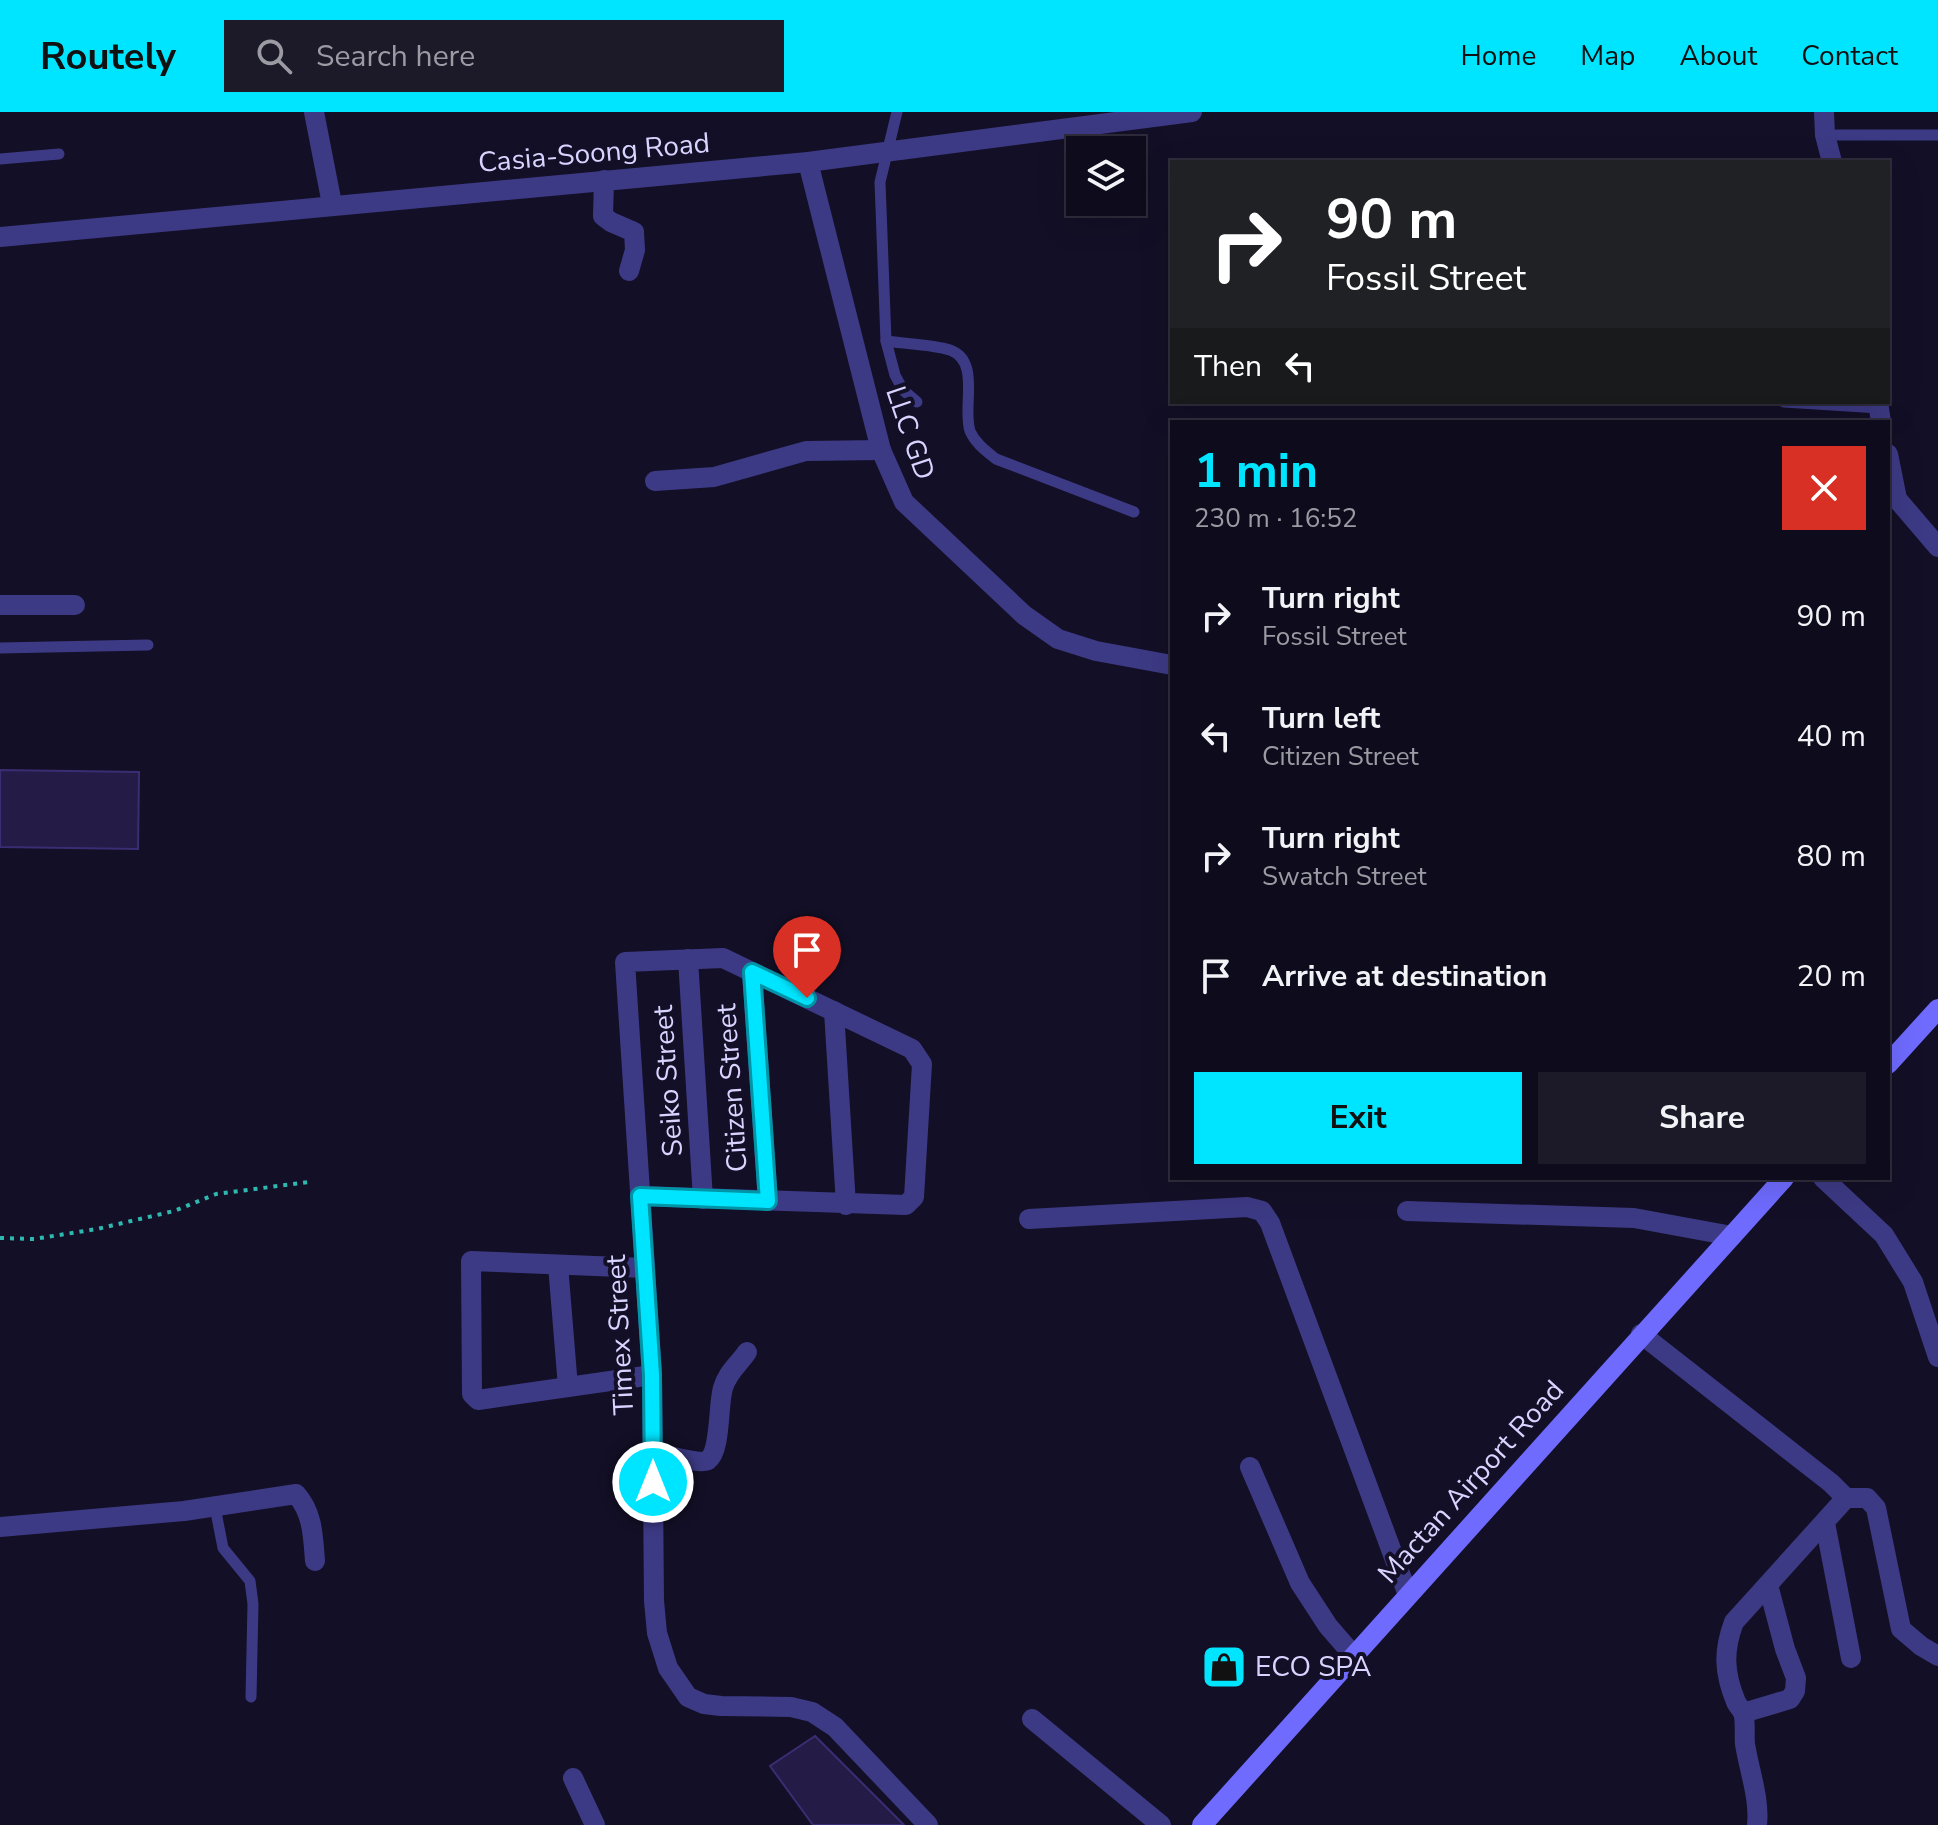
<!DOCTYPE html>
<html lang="en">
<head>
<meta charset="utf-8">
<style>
  :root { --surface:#0e0b1c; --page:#1c1929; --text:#f1f3f6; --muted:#9b9ba3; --line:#2e2b3b; --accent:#00e5ff }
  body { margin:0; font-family:"Nunito Sans",sans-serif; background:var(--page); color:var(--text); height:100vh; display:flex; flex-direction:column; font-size:30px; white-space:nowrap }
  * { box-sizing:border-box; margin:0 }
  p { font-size:26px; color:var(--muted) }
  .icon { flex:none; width:44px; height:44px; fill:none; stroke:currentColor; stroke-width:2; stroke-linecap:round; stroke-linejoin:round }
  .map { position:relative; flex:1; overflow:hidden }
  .side { position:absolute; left:1170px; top:308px; width:720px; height:760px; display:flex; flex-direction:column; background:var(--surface); border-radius:0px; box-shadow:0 8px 32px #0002,0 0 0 2px var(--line) }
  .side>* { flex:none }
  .hud { position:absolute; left:1170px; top:48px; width:720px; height:244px; border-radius:0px; box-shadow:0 8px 32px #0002,0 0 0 2px var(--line); background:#202124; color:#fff; overflow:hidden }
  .tools { position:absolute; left:1066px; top:24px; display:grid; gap:16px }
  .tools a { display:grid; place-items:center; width:80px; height:80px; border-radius:0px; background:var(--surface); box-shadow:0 8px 32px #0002,0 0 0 2px var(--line); font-size:40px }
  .pin { position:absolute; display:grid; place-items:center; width:68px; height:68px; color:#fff; margin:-82px -34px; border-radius:50% 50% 50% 0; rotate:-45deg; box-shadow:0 0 8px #0007 }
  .pin .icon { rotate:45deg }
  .me { position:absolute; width:88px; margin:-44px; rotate:0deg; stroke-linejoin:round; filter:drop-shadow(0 0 6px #0008) }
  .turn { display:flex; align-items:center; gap:28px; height:168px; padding:0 24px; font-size:36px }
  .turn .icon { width:104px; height:104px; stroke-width:2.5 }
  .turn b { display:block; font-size:56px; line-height:68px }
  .then { display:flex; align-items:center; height:76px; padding:0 24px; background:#0003; gap:16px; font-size:30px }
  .round { display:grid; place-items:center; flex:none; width:84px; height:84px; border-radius:0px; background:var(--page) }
  .headline { display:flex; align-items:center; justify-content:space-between; height:136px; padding:0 24px }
  h1 { font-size:48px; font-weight:700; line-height:60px; color:var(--accent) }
  .button { display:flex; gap:16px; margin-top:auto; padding:16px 24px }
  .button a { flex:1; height:92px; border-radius:0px; background:var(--accent); color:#111; font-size:32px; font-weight:700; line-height:92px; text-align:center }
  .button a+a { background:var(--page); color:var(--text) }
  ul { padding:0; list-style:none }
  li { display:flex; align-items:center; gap:24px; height:120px; padding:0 24px }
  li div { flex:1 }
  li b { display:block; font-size:30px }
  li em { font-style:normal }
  header { display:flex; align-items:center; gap:48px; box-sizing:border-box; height:112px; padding:0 40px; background:var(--accent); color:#111 }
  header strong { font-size:38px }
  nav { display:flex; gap:44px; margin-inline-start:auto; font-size:28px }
  .search { width:560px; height:72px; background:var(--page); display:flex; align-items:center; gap:20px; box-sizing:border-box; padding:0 28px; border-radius:0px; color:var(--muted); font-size:30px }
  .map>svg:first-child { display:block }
</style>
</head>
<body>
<header>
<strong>Routely</strong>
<div class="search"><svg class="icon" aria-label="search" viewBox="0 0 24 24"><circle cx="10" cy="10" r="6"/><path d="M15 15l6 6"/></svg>Search here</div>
<nav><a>Home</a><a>Map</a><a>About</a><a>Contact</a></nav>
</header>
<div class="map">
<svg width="1938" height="1713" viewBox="0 0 1938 1713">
  <rect width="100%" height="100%" fill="#130f26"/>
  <g fill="#241b47" stroke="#3b2d73" stroke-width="2">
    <polygon points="0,658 139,660 138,737 0,735"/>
    <polygon points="815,1624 904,1713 813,1713 770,1654"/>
  </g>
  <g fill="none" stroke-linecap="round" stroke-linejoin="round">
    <polyline stroke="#2fb8b0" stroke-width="4" stroke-dasharray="4 6" stroke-linecap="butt" points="0,1126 34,1127 97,1117 174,1099 216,1082 309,1070"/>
    <g stroke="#3d3a85" stroke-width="11">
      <polyline points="897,0 880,70 886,229 895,263 903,278 917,290"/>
      <polyline points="1825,23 1938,23"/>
      <polyline points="0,47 59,42"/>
      <path d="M 886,229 C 906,232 931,232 950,238 C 981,249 962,295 970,319 C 975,331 986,339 996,347 L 1134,400"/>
      <polyline points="1784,290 1879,296"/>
      <polyline points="0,536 148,533"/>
      <polyline points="215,1395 223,1436 250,1469 253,1492 251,1585"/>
    </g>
    <g stroke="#3d3a85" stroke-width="20">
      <polyline points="314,0 332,92"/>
      <polyline points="808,50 881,338 904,390 1024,503 1058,527 1096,539 1172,553"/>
      <polyline points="604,68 603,104 611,110 634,120 635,138 629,159"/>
      <polyline points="655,369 714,365 806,339 881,338"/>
      <polyline points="0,493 75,493"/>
      <polyline points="688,847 703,1087"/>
      <polyline points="752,860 768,1089"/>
      <polyline points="834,899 846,1093"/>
      <polyline points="1823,1066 1884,1123 1913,1170 1938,1245"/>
      <polyline points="640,1084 906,1093 914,1085 922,952 912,937 723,846 625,850 652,1263 654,1489 657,1521 668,1556 688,1585 704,1592 721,1594 791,1595 812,1600 835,1615 928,1713"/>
      <polyline points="1407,1099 1634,1106 1732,1124"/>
      <polyline points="1029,1107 1247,1095 1262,1099 1270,1111 1408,1483"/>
      <polyline points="558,1153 568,1275"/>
      <polyline points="645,1156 471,1149 472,1282 478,1288 652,1263"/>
      <path d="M 1641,1222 L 1831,1371 L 1846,1386 L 1734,1510 C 1723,1539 1724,1561 1736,1590 C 1738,1594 1741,1597 1743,1600 C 1746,1609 1744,1623 1745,1632 C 1749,1658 1760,1687 1757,1713"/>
      <path d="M 653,1340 C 663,1342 700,1353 708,1348 C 721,1339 718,1291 723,1276 C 727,1261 739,1252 747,1240"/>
      <polyline points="1250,1355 1300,1471 1328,1514 1354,1544"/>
      <polyline points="1846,1386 1867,1386 1876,1396 1901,1517 1921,1534 1938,1544"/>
      <polyline points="1825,1411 1851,1546"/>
      <path d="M 0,1415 L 184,1399 L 296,1382 C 313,1401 313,1424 315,1449"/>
      <polyline points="1743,1601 1790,1587 1795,1579 1796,1566 1785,1537 1768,1473"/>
      <polyline points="1032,1607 1161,1713"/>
      <polyline points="573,1666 595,1713"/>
    </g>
    <g stroke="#3d3a85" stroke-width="20">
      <polyline points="1824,0 1825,23 1832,50"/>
      <polyline points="0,125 808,50 1192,0"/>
      <polyline points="1878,290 1881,310"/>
      <polyline points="1888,342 1897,387 1938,435"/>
    </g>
    <g stroke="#6f6bff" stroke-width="20">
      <polyline points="1888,952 1938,897"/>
      <polyline points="1202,1713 1784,1066"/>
    </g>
  </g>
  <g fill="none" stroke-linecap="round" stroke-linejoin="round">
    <g stroke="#0095a6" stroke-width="20">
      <polyline id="route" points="653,1370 652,1263 640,1084 768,1089 752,860 807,886"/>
    </g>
    <use href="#route" stroke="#00e5ff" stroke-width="14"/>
  </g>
  <defs>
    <g id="shop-square" transform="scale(2.3)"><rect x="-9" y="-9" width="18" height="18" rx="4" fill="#00e5ff" stroke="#130f26"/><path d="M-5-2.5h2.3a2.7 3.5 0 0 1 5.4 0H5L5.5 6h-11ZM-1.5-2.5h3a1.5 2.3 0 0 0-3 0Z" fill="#111"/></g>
  </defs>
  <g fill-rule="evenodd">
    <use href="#shop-square" x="1224" y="1555"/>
  </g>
  <g text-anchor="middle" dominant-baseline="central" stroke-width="8" stroke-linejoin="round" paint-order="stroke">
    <g font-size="28" fill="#d9d4ff" stroke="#130f26">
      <text transform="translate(594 41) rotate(-5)">Casia-Soong Road</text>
      <text transform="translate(910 321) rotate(71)">LLC GD</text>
      <text transform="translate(668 969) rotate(-94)">Seiko Street</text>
      <text transform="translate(732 976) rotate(-94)">Citizen Street</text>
      <text transform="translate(620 1223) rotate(-93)">Timex Street</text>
      <text transform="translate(1471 1370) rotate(-48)">Mactan Airport Road</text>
    </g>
    <g font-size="28" fill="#d9d4ff" stroke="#130f26" text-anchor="start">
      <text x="1255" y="1555">ECO SPA</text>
    </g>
  </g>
</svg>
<div class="tools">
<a><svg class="icon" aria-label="layers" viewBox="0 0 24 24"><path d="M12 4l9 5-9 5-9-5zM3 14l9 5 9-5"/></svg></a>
</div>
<div class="pin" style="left:807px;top:886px;background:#d93025"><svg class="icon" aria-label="arrive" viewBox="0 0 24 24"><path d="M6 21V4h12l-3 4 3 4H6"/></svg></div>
<svg class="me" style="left:653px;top:1370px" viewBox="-20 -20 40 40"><circle r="17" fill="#00e5ff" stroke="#fff" stroke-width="3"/><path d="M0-11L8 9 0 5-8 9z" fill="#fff"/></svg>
<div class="hud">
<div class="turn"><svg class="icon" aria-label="right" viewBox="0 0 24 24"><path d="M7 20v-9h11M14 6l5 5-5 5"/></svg><div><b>90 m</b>Fossil Street</div></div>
<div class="then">Then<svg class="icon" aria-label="left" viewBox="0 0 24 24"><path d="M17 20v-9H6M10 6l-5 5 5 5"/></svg></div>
</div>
<section class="side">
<div class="headline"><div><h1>1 min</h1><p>230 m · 16:52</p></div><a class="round" style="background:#d93025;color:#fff"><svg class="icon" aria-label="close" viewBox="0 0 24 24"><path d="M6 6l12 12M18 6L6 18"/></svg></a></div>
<ul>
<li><svg class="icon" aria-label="right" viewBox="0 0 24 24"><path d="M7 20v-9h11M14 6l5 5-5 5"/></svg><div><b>Turn right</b><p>Fossil Street</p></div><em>90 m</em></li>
<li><svg class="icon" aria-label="left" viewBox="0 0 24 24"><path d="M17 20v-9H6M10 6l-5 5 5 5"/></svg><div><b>Turn left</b><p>Citizen Street</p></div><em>40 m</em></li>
<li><svg class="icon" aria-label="right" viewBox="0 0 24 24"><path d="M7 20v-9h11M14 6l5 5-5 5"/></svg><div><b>Turn right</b><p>Swatch Street</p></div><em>80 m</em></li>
<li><svg class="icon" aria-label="arrive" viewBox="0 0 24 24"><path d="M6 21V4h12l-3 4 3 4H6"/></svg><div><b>Arrive at destination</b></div><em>20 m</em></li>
</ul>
<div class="button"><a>Exit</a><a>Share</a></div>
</section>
</div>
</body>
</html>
